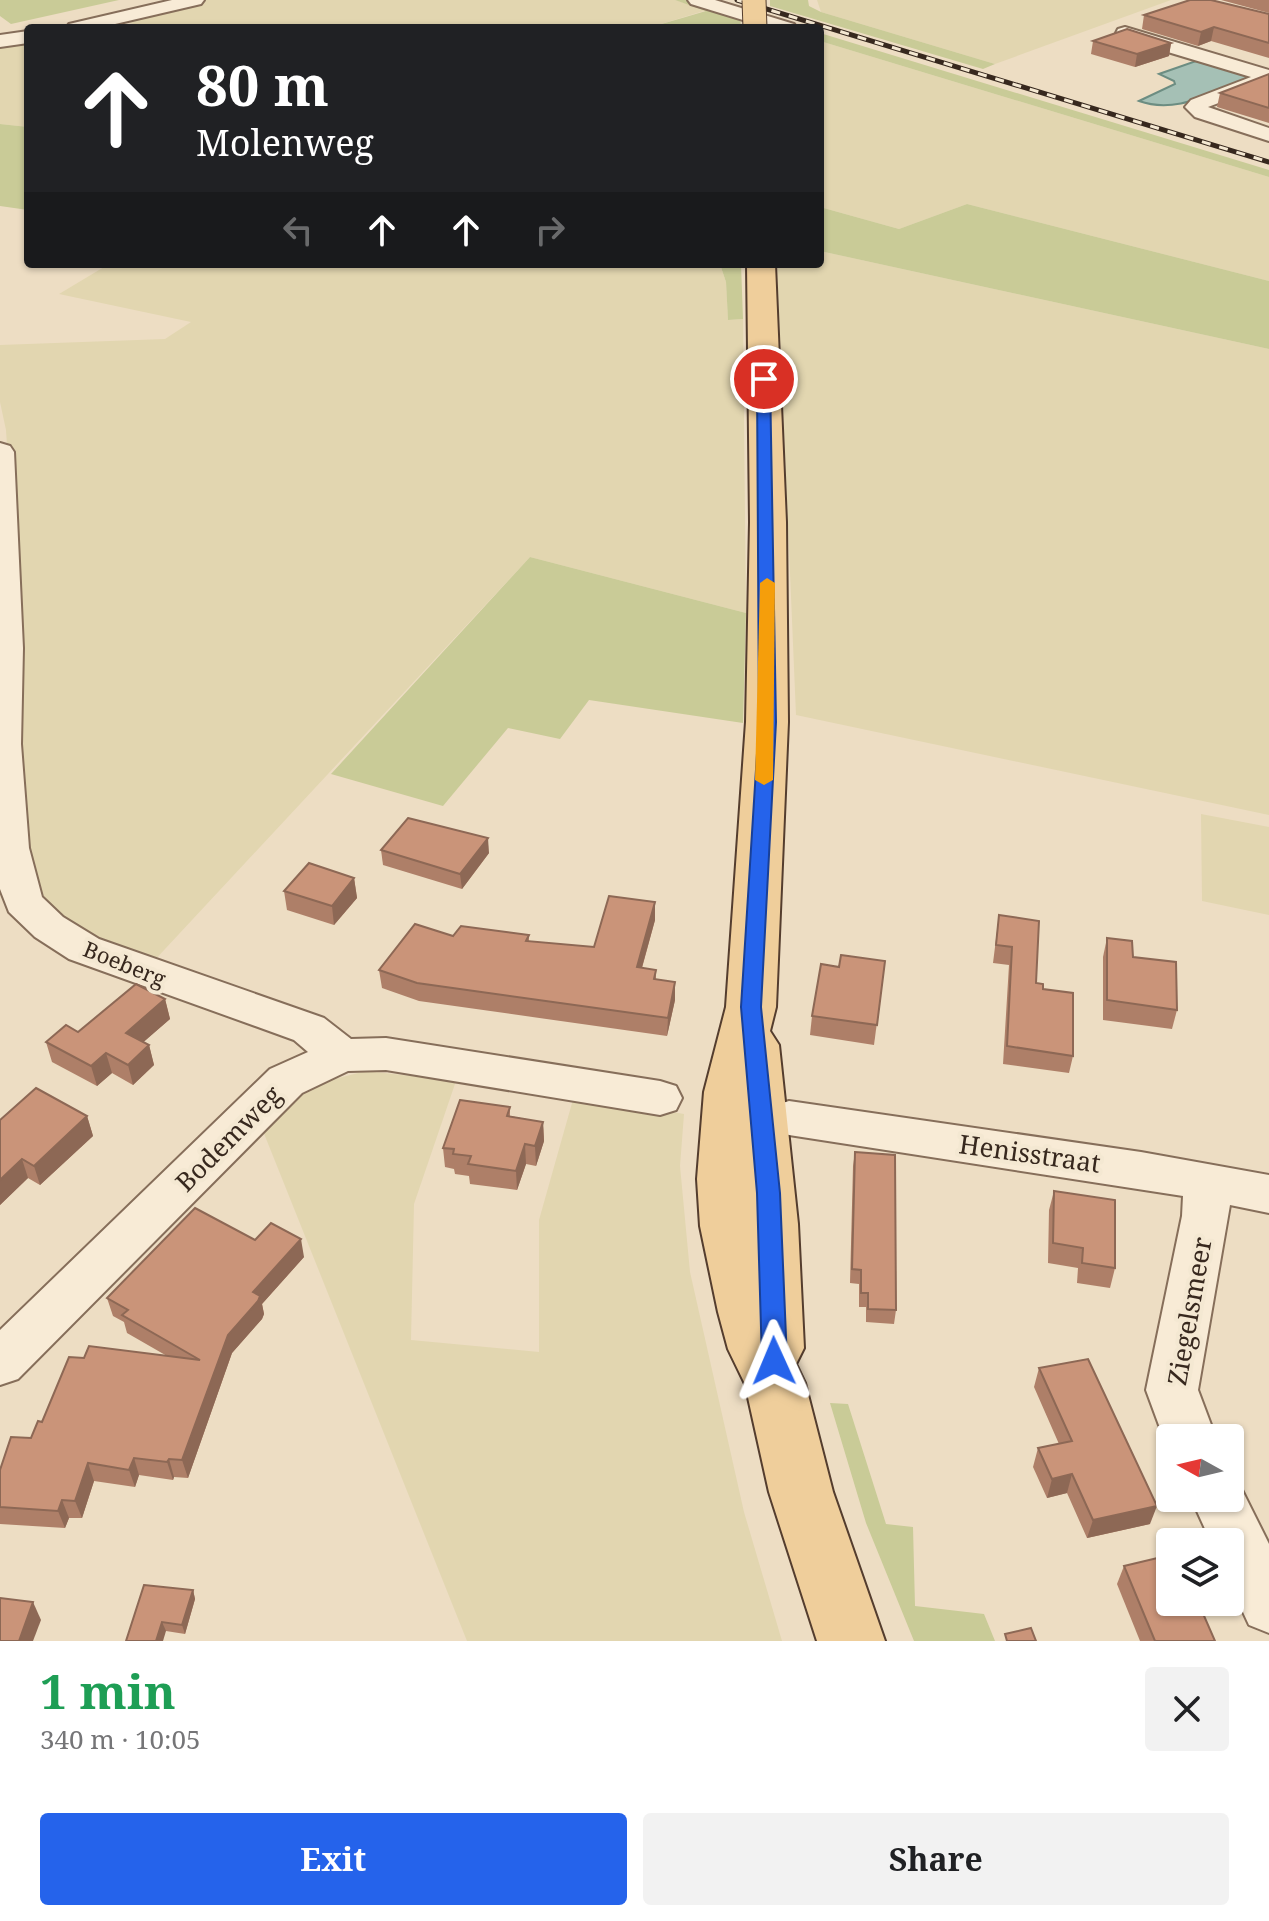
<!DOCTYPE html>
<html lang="en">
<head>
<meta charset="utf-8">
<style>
  :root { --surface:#fff; --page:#f2f2f2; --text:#202124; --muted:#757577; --accent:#2563eb }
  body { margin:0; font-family:"Noto Serif",serif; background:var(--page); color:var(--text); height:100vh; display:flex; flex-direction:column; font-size:30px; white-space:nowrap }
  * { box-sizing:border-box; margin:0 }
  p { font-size:26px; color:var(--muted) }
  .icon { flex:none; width:44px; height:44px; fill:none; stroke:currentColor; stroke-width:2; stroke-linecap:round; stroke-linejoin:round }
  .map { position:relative; height:1641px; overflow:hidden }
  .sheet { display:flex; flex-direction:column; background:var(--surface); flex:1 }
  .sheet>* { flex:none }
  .banner { position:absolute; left:24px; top:24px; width:800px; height:244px; border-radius:8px; box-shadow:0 2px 6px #0004; background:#202124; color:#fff; overflow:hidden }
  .needle { width:52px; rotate:278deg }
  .controls { position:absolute; left:1156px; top:1424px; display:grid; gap:16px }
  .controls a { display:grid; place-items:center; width:88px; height:88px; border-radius:8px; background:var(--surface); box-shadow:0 2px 6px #0004; font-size:40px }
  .pin { position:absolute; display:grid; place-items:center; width:68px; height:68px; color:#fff; margin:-34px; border:4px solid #fff; border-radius:50%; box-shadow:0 2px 8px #0007 }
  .me { position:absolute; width:88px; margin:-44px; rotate:359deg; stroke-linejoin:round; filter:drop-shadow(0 0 6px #0008) }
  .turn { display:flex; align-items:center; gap:28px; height:168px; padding:0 40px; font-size:36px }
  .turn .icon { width:104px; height:104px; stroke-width:2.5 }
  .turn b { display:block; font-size:56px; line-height:68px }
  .lanes { display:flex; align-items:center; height:76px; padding:0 40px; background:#0003; justify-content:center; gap:40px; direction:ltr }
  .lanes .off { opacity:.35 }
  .round { display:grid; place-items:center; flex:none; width:84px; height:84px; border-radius:8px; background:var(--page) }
  .summary { display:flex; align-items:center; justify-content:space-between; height:136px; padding:0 40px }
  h1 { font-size:48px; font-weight:700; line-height:60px; color:#1e9e55 }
  .primary-button { display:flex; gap:16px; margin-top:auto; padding:16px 40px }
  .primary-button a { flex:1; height:92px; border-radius:8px; background:var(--accent); color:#fff; font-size:32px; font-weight:700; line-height:92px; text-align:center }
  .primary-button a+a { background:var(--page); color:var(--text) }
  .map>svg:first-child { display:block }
</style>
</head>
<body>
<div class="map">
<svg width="1269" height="1641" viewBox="0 0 1269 1641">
  <rect width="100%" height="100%" fill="#edddc3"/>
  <g fill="#e2d6b0">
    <polygon points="200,0 675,0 707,10 648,28 151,28 117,20"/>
    <polygon points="817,0 1171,0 995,64 821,12"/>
    <polygon points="28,38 28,127 0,124 0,42"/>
    <polygon points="820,41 1269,177 1269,281 967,204 899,229 820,207"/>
    <polygon points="820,251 1269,349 1269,815 796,715 777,264 820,264"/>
    <polygon points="109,264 720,264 726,282 728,320 743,319 746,613 530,557 152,963 97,941 56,916 39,893 19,812 16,583 6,430 0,402 0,345 165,339 191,322 59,294"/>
    <polygon points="1201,814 1269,827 1269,915 1202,901"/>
    <polygon points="366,1071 456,1081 414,1204 411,1340 539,1352 539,1220 574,1096 684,1114 680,1166 690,1272 744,1512 782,1641 467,1641 261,1126 315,1084"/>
  </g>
  <g fill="#c9cb97">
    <polygon points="0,0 119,0 11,24 0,16"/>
    <polygon points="675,0 688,0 740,17 741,28 648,28 706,11"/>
    <polygon points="770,0 808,0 809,6 821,12 995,64 983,69 770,6"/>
    <polygon points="820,33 1269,170 1269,177 820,41"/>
    <polygon points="0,124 28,127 28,210 0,206"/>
    <polygon points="967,204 1269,281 1269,349 820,251 820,207 899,229"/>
    <polygon points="720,264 741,264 743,319 728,320 726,282"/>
    <polygon points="530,557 746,613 743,723 589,700 560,739 508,728 443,806 331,774"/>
    <polygon points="830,1403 848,1404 886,1524 913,1527 915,1606 984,1614 995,1641 914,1641 866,1523"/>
  </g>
  <path fill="#a5c0b5" stroke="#6c8d82" stroke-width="2" d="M 1196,61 L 1249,76 L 1243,82 C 1208,94 1175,114 1139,101 L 1175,84 L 1174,81 L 1159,74 Z"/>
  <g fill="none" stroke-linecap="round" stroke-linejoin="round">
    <g stroke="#866e5a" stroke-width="4">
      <g id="minor">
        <polygon points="172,0 204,0 201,4 98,28 66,28 69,24"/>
        <polygon points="688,0 715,0 794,24 797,28 769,28 691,4"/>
        <polygon points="1125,27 1269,70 1269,84 1208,107 1269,128 1269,141 1195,117 1185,107 1191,100 1251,77 1118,37 1116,33 1118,29"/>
        <polygon points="28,31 28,43 0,47 0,35"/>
        <polygon points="0,443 10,446 14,452 23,648 21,744 29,848 42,897 63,917 99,939 324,1018 351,1039 386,1038 660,1081 676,1086 682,1098 676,1110 660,1115 386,1070 348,1071 302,1093 18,1379 0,1385 0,1330 270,1069 308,1052 294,1040 69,959 35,937 9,912 0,889"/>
        <polygon points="789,1101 1141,1152 1269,1175 1269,1213 1230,1205 1198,1390 1216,1438 1170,1438 1170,1455 1146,1390 1182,1216 1183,1196 789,1135 773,1130 766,1118 773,1106"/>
        <polygon points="1230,1477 1237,1480 1269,1544 1269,1633 1249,1625 1230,1584 1230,1542 1211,1542 1191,1498 1230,1498"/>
      </g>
    </g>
    <g stroke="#543d2e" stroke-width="4">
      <polygon id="major" points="747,264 775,264 786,522 788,722 776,1007 770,1031 779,1045 798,1224 804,1348 796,1364 805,1383 833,1492 885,1641 817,1641 769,1492 745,1384 728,1349 718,1312 700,1226 697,1179 704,1092 726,1007 746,722 750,522"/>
    </g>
    <use href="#minor" fill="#f8ebd6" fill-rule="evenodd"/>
    <use href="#major" fill="#efce9b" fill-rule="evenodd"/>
    <g stroke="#37281e" stroke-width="5">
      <polyline id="rail" points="737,0 1269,162"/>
    </g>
    <use href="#rail" stroke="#f4e8d2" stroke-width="3" stroke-dasharray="9" stroke-linecap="butt"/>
    <g stroke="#543d2e" stroke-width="25" stroke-linecap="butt">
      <polyline id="major-bridge" points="754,0 755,28"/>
    </g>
    <use href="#major-bridge" stroke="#efce9b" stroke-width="23"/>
  </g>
  <g fill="#ae7f68">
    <polygon points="1221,0 1269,0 1269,13"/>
    <polygon points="1269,14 1269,58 1211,41 1198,46 1142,29 1144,15"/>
    <polygon points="1093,41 1171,43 1169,56 1135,67 1091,54"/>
    <polygon points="1269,74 1269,123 1217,107 1220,93"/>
    <polygon points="381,850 489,853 462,889 383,865"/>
    <polygon points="354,878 357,898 334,925 287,910 284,891"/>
    <polygon points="655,902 655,920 642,968 656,970 656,979 675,982 675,1000 667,1036 419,1001 382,988 379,970 529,935 529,942 594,947"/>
    <polygon points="999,915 1036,983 1043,989 1073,1056 1069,1073 1003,1064 1009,965 993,963"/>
    <polygon points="1107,938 1133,957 1177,1010 1172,1029 1103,1020 1103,957"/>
    <polygon points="885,961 874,1045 810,1035 812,1016 839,967"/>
    <polygon points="165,999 170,1019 143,1042 149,1045 154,1065 133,1085 112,1073 97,1086 52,1062 46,1042 78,1032"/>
    <polygon points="510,1107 510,1116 543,1122 544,1141 536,1166 526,1164 517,1190 470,1184 469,1176 455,1174 454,1169 445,1167 443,1148"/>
    <polygon points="87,1116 93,1136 40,1185 28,1178 0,1205 0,1120"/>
    <polygon points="855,1152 896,1310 894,1324 866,1322 866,1307 859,1307 859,1284 850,1283 853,1166"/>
    <polygon points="1054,1191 1115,1268 1110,1288 1077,1283 1078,1268 1048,1263 1049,1210"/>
    <polygon points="255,1240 304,1257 262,1304 264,1314 262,1319 232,1353 188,1478 174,1477 173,1480 139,1475 135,1487 94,1481 82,1518 69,1518 65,1528 0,1524 0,1470 31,1438 84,1358 167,1356 127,1333 124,1322 113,1316 107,1298"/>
    <polygon points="1039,1368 1150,1524 1087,1538 1067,1493 1047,1498 1033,1467 1038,1448 1059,1444 1034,1387"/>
    <polygon points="1124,1566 1215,1641 1140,1641 1117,1584"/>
    <polygon points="193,1590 195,1599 185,1634 166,1631 126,1641"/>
  </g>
  <g fill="#8d6855">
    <polygon points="1214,27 1211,41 1198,46 1201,32"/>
    <polygon points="1171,43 1169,56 1135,67 1137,54"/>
    <polygon points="488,838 489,853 462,889 460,874"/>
    <polygon points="354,878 357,898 334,925 332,906"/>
    <polygon points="655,902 655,920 637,985 637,967"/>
    <polygon points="675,982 675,1000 667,1036 668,1018"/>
    <polygon points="165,999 170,1019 131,1053 126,1033"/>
    <polygon points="149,1045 154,1065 133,1085 128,1065"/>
    <polygon points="106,1053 112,1073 97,1086 91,1066"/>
    <polygon points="87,1116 93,1136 40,1185 34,1166"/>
    <polygon points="543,1122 544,1141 536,1166 535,1146"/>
    <polygon points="525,1144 526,1164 517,1190 516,1171"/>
    <polygon points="22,1159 28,1178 0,1205 0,1180"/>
    <polygon points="301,1239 304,1257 262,1304 264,1314 262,1319 232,1353 188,1478 182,1460 228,1335 253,1292"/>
    <polygon points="134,1458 139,1475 135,1487 129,1470"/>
    <polygon points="169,1459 174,1477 173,1480 167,1462"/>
    <polygon points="88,1463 94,1481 82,1518 75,1501"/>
    <polygon points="1072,1474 1067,1493 1047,1498 1052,1479"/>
    <polygon points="62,1500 69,1518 65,1528 58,1511"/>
    <polygon points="1157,1506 1150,1524 1087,1538 1093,1520"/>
    <polygon points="193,1590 195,1599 185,1634 182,1625"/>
    <polygon points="33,1602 41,1620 33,1641 19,1641"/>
    <polygon points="162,1622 166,1631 163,1641 156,1641"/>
  </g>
  <g fill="#ca9479" stroke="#8d6855" stroke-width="2">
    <polygon points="1190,0 1211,0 1269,14 1269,43 1214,27 1201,32 1144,15"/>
    <polygon points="1127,29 1171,43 1137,54 1093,41"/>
    <polygon points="1269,74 1269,108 1220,93"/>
    <polygon points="408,818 488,838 460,874 381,850"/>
    <polygon points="309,863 354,878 332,906 284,891"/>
    <polygon points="609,896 655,902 637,967 656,970 654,979 675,982 668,1018 417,983 379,970 415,924 453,936 461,926 529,935 526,941 594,947"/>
    <polygon points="999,915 1039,921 1036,983 1043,984 1043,989 1073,993 1073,1056 1007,1046 1012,947 996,945"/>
    <polygon points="1107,938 1132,941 1133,957 1176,962 1177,1010 1107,1000"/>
    <polygon points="841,955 885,961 877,1025 812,1016 821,964 839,967"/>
    <polygon points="136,984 165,999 126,1033 149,1045 128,1065 106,1053 91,1066 46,1042 66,1025 78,1032"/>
    <polygon points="36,1088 87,1116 34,1166 22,1159 0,1180 0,1120"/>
    <polygon points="460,1100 510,1107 507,1116 543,1122 535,1146 525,1144 516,1171 468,1164 471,1156 453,1154 454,1149 443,1148"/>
    <polygon points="855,1152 895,1155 896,1310 868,1309 868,1293 861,1293 861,1270 852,1269"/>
    <polygon points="1054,1191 1115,1200 1115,1268 1082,1263 1083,1248 1053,1243"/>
    <polygon points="195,1208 255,1240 271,1223 301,1239 253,1292 260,1296 258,1301 228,1335 182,1460 169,1459 167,1462 134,1458 129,1470 88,1463 75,1501 62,1500 58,1511 0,1507 0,1470 11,1437 31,1438 38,1421 42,1422 69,1357 84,1358 89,1346 200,1360 122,1315 128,1310 107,1298"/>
    <polygon points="1088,1359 1157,1506 1093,1520 1072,1474 1052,1479 1038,1448 1072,1441 1039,1368"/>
    <polygon points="1170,1555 1170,1602 1198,1602 1215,1641 1155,1641 1124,1566"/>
    <polygon points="144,1585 193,1590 182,1625 162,1622 156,1641 126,1641"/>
    <polygon points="0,1598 33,1602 19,1641 0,1641"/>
    <polygon points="1031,1628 1036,1641 1007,1641 1005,1634"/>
  </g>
  <polygon fill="#2563eb" stroke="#184099" stroke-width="2" points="764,375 770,379 776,722 761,1007 780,1193 787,1361 783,1368 774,1371 765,1368 762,1361 757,1193 741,1007 759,722 757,379"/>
  <polygon fill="#f59e0b" points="767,578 775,583 773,780 764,785 755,780 760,583"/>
  <g text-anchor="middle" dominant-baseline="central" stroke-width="8" stroke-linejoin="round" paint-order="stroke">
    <g font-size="22" fill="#37281e" stroke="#f4e8d2">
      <text transform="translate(125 963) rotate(22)">Boeberg</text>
    </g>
    <g font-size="26" fill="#37281e" stroke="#f4e8d2">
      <text transform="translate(228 1138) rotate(-45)">Bodemweg</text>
      <text transform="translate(1030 1153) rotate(8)">Henisstraat</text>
      <text transform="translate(1189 1311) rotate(-80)">Ziegelsmeer</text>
    </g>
  </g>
</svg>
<div class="controls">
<a><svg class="needle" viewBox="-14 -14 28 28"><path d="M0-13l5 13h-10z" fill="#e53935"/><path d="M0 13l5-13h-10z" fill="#757577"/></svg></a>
<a><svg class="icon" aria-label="layers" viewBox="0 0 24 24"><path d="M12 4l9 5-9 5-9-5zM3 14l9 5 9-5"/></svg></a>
</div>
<div class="pin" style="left:764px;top:379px;background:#d93025"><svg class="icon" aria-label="arrive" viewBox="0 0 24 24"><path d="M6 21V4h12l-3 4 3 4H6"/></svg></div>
<svg class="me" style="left:774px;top:1361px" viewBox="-20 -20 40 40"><path d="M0-17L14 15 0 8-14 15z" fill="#2563eb" stroke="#fff" stroke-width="4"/></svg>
<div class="banner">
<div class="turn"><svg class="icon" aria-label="ahead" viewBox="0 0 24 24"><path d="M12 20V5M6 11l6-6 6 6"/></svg><div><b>80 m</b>Molenweg</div></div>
<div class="lanes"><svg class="icon off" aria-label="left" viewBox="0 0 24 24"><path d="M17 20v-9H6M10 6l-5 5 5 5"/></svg><svg class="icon" aria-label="ahead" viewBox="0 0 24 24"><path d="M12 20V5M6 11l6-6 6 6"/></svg><svg class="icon" aria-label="ahead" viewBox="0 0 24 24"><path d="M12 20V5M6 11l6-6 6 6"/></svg><svg class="icon off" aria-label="right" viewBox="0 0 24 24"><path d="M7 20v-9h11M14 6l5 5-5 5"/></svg></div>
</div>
</div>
<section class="sheet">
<div class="summary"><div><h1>1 min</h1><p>340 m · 10:05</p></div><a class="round"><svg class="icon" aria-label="close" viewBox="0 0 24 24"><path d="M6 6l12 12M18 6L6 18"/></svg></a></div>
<div class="primary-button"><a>Exit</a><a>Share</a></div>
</section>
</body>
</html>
